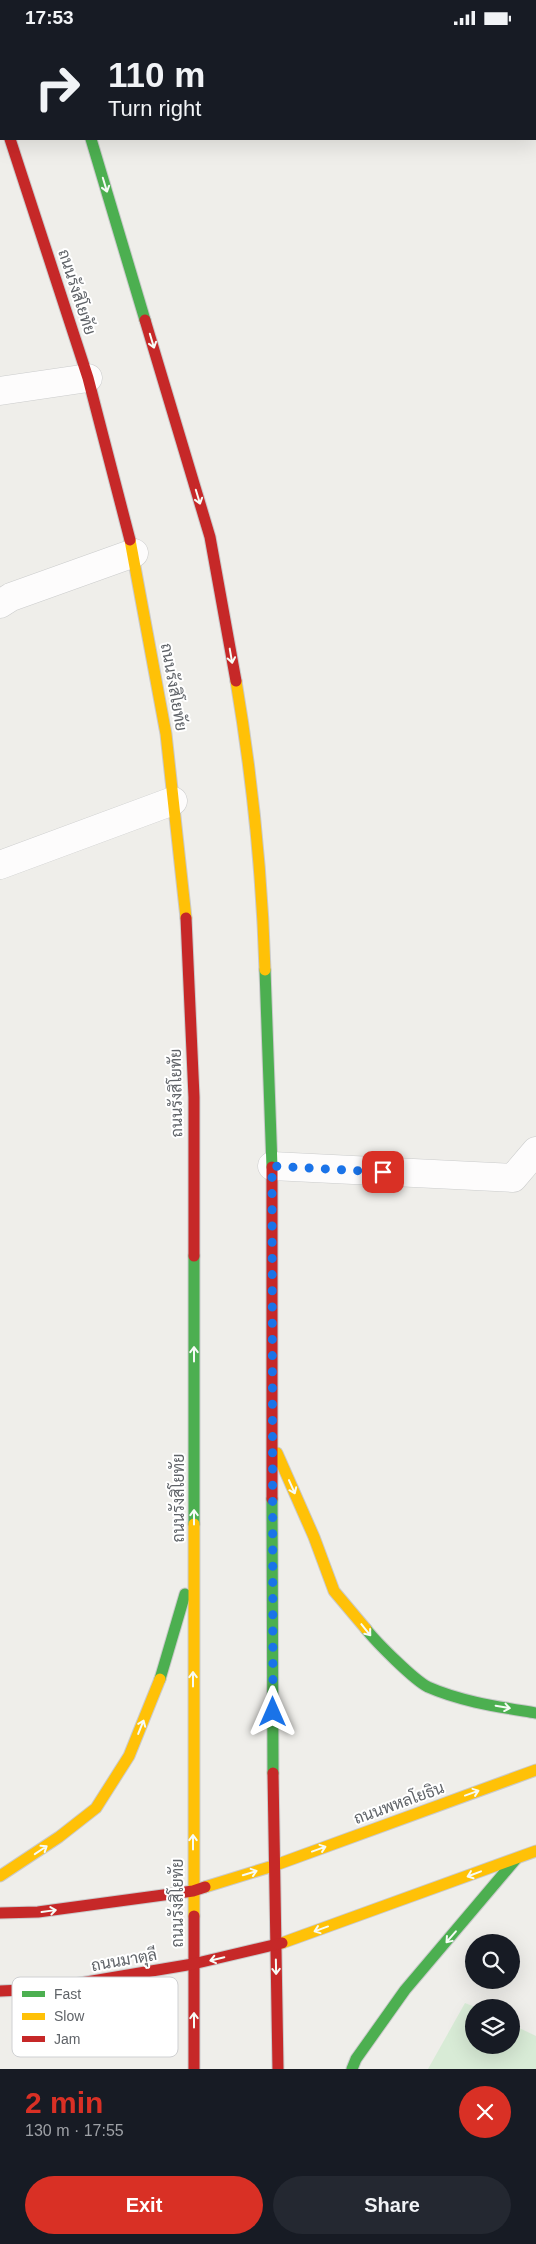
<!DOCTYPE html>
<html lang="en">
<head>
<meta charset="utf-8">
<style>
  :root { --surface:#171b24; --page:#242831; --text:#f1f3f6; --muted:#9ea1a6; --accent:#d93025 }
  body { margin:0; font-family:Arial,Sarabun,sans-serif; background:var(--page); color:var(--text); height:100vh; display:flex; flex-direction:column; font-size:19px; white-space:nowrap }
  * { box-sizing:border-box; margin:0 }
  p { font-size:16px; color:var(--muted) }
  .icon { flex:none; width:28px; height:28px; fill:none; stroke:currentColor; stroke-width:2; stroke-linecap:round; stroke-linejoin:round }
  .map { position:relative; height:2034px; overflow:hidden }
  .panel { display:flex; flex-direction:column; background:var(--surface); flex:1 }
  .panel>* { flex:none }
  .guide { position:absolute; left:0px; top:0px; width:536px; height:105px; box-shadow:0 5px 20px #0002; background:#171b24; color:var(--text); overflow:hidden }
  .fabs { position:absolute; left:465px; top:1899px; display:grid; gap:10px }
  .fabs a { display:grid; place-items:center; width:55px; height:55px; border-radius:50%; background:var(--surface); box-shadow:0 5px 20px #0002; font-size:25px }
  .pin { position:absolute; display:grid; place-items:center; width:42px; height:42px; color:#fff; margin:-21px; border-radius:10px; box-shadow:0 2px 8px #0006 }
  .me { position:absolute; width:55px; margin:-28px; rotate:0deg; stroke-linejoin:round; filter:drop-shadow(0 0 4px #0008) }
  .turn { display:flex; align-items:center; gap:18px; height:105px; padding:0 25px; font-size:22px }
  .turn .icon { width:65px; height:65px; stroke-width:2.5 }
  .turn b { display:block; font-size:35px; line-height:42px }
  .round { display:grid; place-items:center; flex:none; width:52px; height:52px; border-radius:26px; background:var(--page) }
  .overview { display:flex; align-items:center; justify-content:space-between; height:85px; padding:0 25px }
  h1 { font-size:30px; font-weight:700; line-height:38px; color:var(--accent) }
  .button { display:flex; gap:10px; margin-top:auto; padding:10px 25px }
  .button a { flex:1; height:58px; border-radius:30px; background:var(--accent); color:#fff; font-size:20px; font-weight:700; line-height:58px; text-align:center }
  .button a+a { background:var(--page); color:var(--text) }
  .status { display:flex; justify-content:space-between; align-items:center; height:35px; padding:0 25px; background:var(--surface); direction:ltr }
  .status svg { height:14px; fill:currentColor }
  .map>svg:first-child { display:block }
</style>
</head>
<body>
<div class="status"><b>17:53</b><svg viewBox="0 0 49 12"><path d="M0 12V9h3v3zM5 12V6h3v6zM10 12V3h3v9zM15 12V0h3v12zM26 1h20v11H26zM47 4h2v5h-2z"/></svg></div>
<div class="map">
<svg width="536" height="2034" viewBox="0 0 536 2034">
  <rect width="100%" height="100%" fill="#efeeea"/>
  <polygon fill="#d8ebd6" points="465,1968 475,1972 474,2010 511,2010 511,1989 536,2001 536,2034 428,2034"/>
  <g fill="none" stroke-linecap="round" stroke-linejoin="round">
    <g stroke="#cbcccc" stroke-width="29">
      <g id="street">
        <polyline points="0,356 88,343"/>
        <polyline points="0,569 11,562 134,518"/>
        <polyline points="0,830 173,766"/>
        <polyline points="272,1131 513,1143 536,1116"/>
      </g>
    </g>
    <g stroke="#cacacb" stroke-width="13">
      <g id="fast">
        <polyline points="63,0 63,1"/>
        <polyline points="0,70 1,75"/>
        <polyline points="91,104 145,285"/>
        <polyline points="265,935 272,1132"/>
        <polyline points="194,1221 194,1489"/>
        <polyline points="272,1464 273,1738"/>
        <path d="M 366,1594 C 376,1607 414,1645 428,1652 C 462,1667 500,1672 536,1678"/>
        <polyline points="160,1644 185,1559"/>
        <polyline points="352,2034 356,2024 405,1955 516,1824"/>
      </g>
    </g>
    <g stroke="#cacacb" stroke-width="13">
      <g id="slow">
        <polyline points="130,505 166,699 186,883"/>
        <path d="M 236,646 C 252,741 262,838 265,935"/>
        <polyline points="277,1418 314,1502 334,1556 366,1594"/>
        <polyline points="194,1489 194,1881"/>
        <polyline points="0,1841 59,1802 96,1773 129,1721 160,1644"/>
        <polyline points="205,1852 273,1831 536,1735"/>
        <polyline points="282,1908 536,1816"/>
      </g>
    </g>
    <g stroke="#cacacb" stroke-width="13">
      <g id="jam">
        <polyline points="10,104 88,343 130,505"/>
        <polyline points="145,285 210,502 236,646"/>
        <polyline points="186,883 194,1062 194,1221"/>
        <polyline points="272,1132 272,1464"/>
        <polyline points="273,1738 278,2034"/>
        <polyline points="0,1878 38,1877 193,1856 205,1852"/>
        <polyline points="194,1881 194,2034"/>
        <polyline points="0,1956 45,1954 193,1929 282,1908"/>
      </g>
    </g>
    <use href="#street" stroke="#fdfcfc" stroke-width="28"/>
    <use href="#fast" stroke="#4caf50" stroke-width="11"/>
    <use href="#slow" stroke="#ffc107" stroke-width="11"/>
    <use href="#jam" stroke="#c62828" stroke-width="11"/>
  </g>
  <defs><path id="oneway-shaft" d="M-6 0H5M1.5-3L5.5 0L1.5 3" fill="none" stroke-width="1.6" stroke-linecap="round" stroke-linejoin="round" transform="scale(1.25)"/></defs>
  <g stroke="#f6fbf6">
    <use href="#oneway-shaft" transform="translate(105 150) rotate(73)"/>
    <use href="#oneway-shaft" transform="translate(152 306) rotate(73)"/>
    <use href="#oneway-shaft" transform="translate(198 462) rotate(73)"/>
    <use href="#oneway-shaft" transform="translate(231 621) rotate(80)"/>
    <use href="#oneway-shaft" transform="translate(194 1319) rotate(-90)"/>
    <use href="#oneway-shaft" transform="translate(292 1452) rotate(66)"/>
    <use href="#oneway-shaft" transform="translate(194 1482) rotate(-90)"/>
    <use href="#oneway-shaft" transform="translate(366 1595) rotate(51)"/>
    <use href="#oneway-shaft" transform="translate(193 1644) rotate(-90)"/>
    <use href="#oneway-shaft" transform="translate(503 1672) rotate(10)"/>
    <use href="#oneway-shaft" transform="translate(141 1692) rotate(-68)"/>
    <use href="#oneway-shaft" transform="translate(472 1758) rotate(-20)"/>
    <use href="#oneway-shaft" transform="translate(193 1807) rotate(-90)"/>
    <use href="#oneway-shaft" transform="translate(319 1814) rotate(-20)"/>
    <use href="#oneway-shaft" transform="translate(41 1815) rotate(-34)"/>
    <use href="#oneway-shaft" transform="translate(250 1838) rotate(-17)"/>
    <use href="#oneway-shaft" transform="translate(474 1839) rotate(159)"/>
    <use href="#oneway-shaft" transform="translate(49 1876) rotate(-8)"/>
    <use href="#oneway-shaft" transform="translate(321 1894) rotate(160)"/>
    <use href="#oneway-shaft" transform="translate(451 1902) rotate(131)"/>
    <use href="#oneway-shaft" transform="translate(217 1924) rotate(167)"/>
    <use href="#oneway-shaft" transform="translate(276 1932) rotate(89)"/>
    <use href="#oneway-shaft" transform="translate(194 1985) rotate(-90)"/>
  </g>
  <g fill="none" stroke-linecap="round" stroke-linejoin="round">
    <polyline stroke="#1a73e8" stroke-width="9" stroke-dasharray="0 16.2" points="273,1677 272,1131 383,1137"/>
  </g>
  <g text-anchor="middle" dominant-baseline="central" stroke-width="4" stroke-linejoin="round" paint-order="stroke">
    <g font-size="16" fill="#5f6368" stroke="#fff">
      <text transform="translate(77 257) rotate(72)">ถนนรังสิโยทัย</text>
      <text transform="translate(174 652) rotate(80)">ถนนรังสิโยทัย</text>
      <text transform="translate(176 1058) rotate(-91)">ถนนรังสิโยทัย</text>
      <text transform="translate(178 1463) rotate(-90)">ถนนรังสิโยทัย</text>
      <text transform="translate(399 1768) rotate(-20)">ถนนพหลโยธิน</text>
      <text transform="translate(177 1868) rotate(-90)">ถนนรังสิโยทัย</text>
      <text transform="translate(124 1925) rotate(-10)">ถนนมาตุลี</text>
    </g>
  </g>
  <rect x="12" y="1942" width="166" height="80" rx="8" fill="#fff" stroke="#cfd0d2" stroke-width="1"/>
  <rect x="22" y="1956" width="23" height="6" fill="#4caf50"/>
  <rect x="22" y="1978" width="23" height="7" fill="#ffc107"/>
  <rect x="22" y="2001" width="23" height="6" fill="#c62828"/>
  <g font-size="14" fill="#5f6368">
    <text x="54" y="1964">Fast</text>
    <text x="54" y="1986">Slow</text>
    <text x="54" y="2009">Jam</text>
  </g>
</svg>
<div class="fabs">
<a><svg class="icon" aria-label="search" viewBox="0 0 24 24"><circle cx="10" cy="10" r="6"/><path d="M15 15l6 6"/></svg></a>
<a><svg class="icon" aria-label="layers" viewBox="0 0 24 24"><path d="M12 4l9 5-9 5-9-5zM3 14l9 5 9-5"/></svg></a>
</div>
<div class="pin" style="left:383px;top:1137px;background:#d93025"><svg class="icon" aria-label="arrive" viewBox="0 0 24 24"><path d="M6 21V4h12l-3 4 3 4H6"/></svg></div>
<svg class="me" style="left:273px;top:1677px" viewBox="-20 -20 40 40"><path d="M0-17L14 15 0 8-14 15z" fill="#1a73e8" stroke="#fff" stroke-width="4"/></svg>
<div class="guide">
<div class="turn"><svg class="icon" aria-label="right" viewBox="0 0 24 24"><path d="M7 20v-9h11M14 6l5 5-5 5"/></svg><div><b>110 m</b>Turn right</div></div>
</div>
</div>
<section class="panel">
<div class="overview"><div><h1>2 min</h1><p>130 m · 17:55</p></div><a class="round" style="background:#d93025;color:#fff"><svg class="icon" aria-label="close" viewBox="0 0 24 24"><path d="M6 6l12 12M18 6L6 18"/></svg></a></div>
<div class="button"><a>Exit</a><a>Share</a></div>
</section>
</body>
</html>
